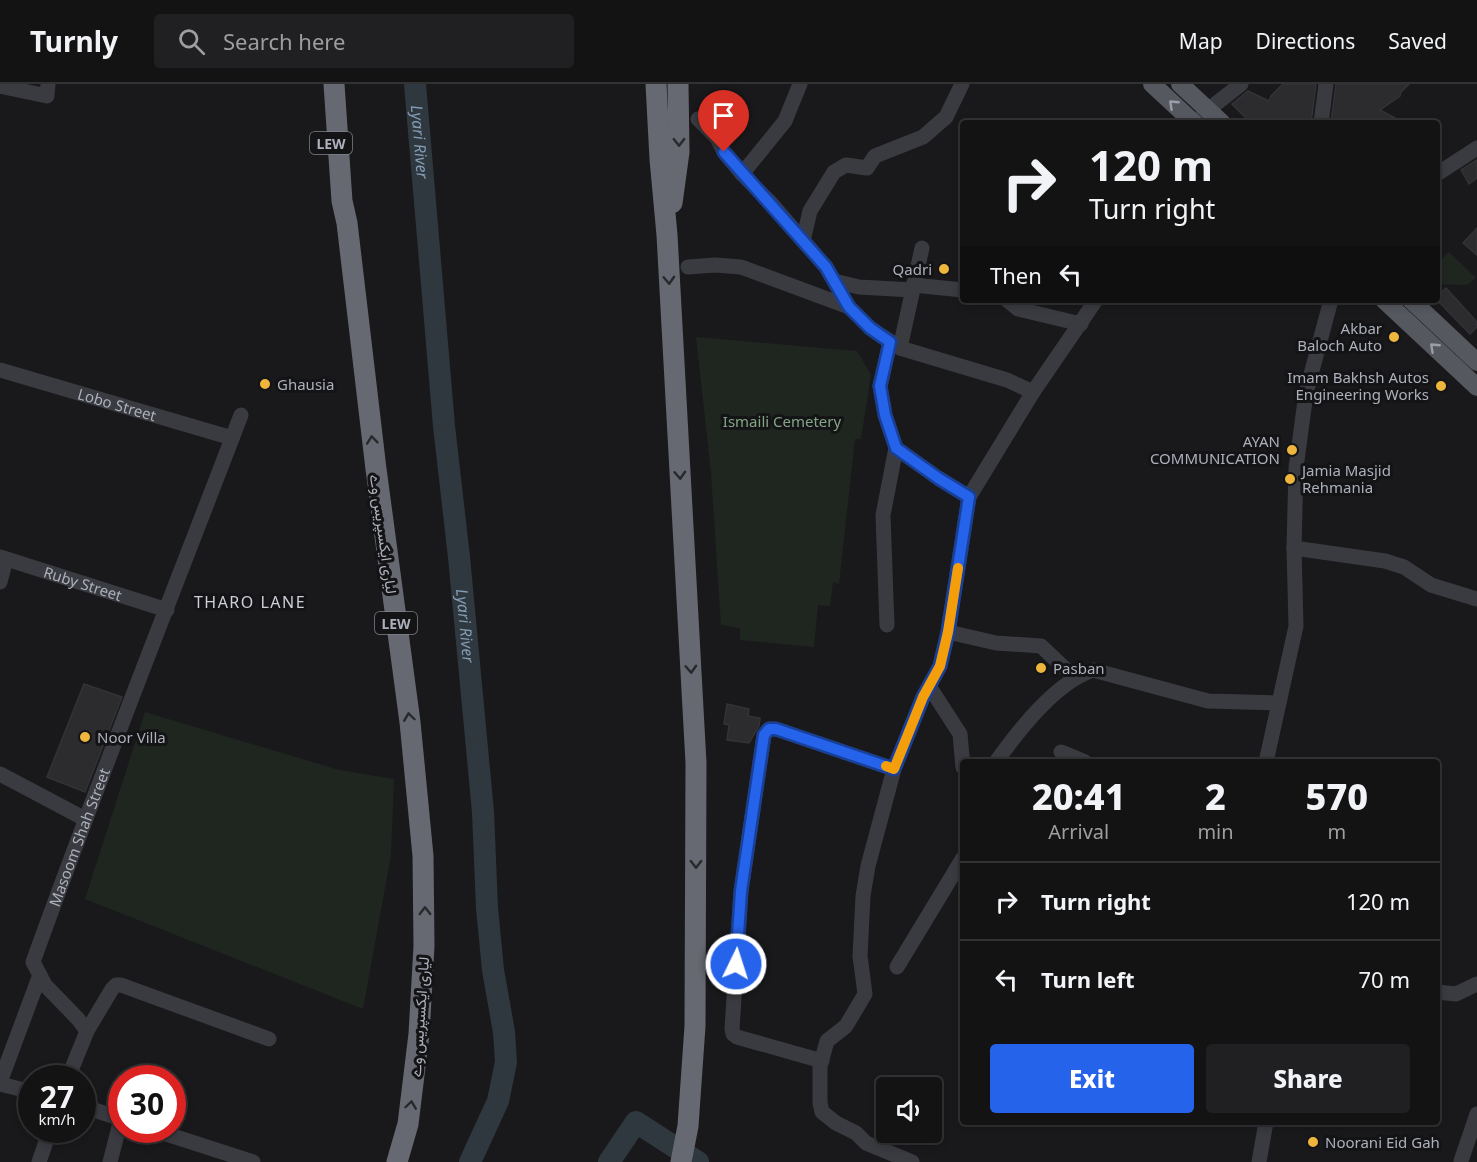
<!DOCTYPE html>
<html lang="en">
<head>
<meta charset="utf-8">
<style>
  :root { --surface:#131314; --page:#202022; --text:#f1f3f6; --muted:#9d9ea0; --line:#323234; --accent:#2563eb }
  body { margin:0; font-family:"Noto Sans",Vazirmatn,sans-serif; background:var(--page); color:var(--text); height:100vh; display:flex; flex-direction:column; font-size:22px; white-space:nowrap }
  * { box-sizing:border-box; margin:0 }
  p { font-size:20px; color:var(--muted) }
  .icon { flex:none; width:33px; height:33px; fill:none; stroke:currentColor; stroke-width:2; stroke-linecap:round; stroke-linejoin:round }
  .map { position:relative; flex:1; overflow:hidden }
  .panel { position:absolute; left:960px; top:675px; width:480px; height:366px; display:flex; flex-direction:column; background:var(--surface); border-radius:6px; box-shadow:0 3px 9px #0003,0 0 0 2px var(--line) }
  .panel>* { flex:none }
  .banner { position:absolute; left:960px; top:36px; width:480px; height:183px; border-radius:6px; box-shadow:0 3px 9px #0003,0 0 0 2px var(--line); background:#131314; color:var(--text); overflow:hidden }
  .fabs { position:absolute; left:876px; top:993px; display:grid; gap:12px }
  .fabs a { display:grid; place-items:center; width:66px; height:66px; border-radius:6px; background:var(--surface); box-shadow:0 3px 9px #0003,0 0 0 2px var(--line); font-size:30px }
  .speed { position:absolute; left:18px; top:981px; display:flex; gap:12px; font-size:30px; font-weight:700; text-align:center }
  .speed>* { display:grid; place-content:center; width:78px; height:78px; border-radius:50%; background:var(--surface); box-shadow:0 3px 9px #0003,0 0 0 2px var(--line); line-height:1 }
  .speed small { font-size:15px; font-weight:400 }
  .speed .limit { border:9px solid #d22; background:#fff; color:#111 }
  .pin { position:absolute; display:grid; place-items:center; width:51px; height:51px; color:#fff; margin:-62px -26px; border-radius:50% 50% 50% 0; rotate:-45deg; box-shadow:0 0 6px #0007 }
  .pin .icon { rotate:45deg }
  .me { position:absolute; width:66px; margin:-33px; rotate:4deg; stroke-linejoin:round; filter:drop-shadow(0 0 4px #0008) }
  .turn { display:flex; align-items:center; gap:21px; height:126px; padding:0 30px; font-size:27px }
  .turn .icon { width:78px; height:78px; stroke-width:2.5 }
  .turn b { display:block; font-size:42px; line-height:51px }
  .then { display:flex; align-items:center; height:57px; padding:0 30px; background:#0003; gap:12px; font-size:22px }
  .eta { display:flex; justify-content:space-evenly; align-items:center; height:102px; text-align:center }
  .eta b { font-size:36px; font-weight:800; line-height:42px }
  .primary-button { display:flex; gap:12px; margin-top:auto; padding:12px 30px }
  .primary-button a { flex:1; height:69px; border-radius:6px; background:var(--accent); color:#fff; font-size:24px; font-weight:800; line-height:69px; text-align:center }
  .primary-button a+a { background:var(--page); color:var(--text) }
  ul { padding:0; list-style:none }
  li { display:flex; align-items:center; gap:18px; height:78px; padding:0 30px; border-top:2px solid var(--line) }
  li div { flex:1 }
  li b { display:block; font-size:22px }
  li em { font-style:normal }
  header { display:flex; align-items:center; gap:36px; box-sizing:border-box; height:84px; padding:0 30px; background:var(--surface); border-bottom:2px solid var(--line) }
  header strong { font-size:28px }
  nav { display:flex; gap:33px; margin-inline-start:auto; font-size:21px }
  .search { width:420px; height:54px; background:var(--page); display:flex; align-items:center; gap:15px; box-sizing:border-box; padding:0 21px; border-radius:6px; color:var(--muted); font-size:22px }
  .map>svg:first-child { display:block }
</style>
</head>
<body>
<header>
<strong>Turnly</strong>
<div class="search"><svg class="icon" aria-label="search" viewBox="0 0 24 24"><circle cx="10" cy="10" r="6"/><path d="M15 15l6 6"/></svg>Search here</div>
<nav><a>Map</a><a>Directions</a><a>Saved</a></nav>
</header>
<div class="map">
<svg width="1477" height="1078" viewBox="0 0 1477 1078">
  <rect width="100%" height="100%" fill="#19191b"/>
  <g fill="#1f2620">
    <polygon points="1449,168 1476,194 1467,201 1437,200 1437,179"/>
    <polygon points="696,253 857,267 871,291 861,355 855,355 839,500 833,498 830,522 818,521 814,563 740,556 740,544 721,541 711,389"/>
    <polygon points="145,628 339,686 394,695 391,771 363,925 85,815"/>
  </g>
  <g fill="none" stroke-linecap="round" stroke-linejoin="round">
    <g stroke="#2f383f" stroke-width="22">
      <path id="s1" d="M 415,0 L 444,342 L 459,473 L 483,728 L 487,824 L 493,886 L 504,948 L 506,978 L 498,1017 L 470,1078"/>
      <polyline points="609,1078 636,1038 698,1078"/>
    </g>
  </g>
  <g fill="#2c2c2f" stroke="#333337" stroke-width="1.5">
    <polygon points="1283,0 1316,0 1311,39 1267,39 1262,35 1257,39 1251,39 1232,20 1248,7 1269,17 1271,12"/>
    <polygon points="1336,0 1409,0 1401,8 1400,12 1380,26 1404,39 1331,39"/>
    <polygon points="1477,76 1477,94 1469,100 1461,86"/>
    <polygon points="1477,144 1477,171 1463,159"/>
    <polygon points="1446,204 1477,238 1477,243 1470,250 1437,216 1437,213"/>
    <polygon points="84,600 122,613 85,708 47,693"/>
    <polygon points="727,620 749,625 748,632 760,634 759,642 749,659 727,656 729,641 724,640"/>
  </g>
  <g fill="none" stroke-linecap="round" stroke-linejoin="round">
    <g stroke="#3a3b40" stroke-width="15">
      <polyline points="0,2 47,12 48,0"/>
      <polyline points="698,35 717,54 724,68 742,90 770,118 826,183 849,223 870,244 900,264 1007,296 1033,308"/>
      <polyline points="1195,39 1208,26 1241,0"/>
      <polyline points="1321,39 1326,0"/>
      <polyline points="742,90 785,37 800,0"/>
      <polyline points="1437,90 1477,64"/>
      <polyline points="803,157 810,127 834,88 846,81 867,84 875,72 923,53 946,33 962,0"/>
      <polyline points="688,183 715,181 741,183 849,223"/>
      <polyline points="834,197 859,203 912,206"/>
      <polyline points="913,201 963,206"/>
      <polyline points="1007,216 1018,225 1081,240"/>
      <polyline points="890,258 880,302 885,331 896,364 938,394 969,413"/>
      <polyline points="900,264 922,164"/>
      <path id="s2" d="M 0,286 L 232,354"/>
      <polyline points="1294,464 1385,477 1404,483 1431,501 1477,515"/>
      <path id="s3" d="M 0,473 L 167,526"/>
      <polyline points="0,498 6,475"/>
      <polyline points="887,541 883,431 896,364"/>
      <polyline points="948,548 996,559 1041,562 1075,594"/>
      <polyline points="929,602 960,650 963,683"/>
      <polyline points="1061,668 1085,678"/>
      <path d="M 996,678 C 1019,646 1055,599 1093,586 L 1208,617 L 1279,619"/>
      <polyline points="1266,678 1296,542 1294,464 1296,384 1306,309 1331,216"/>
      <polyline points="0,690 85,735"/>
      <polyline points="897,883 963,774"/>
      <polyline points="1437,908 1456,910 1477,900"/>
      <polyline points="87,947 112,905 116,901 121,901 269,955"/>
      <polyline points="822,977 737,953 733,950 732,945 741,807 764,651 769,645 776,645 894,685"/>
      <path id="s4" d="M 68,994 L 87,947 L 78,935 L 45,901 L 33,878 C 99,694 171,514 241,331"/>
      <polyline points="0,998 40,891"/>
      <polyline points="0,1000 32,1008"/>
      <polyline points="82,1022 122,1035"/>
      <polyline points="154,1046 253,1078"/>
      <polyline points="1461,1077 1477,1030"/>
      <polyline points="39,1078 50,1046"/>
      <polyline points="110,1078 121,1035"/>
      <polyline points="912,1078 866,1059 856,1049 836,1039 822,1028 820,1019 820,982 827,957 846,942 865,910 860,872 863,812 868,782 894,685 923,613 940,582 948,548 969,413 1033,308 1096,216"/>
      <polyline points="1259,1078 1266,1038"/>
    </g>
    <g stroke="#56585f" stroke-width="18">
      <polyline points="1152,0 1194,39"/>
      <polyline points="1180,0 1222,39"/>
      <polyline points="1384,216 1477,303"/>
      <polyline points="1411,216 1477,278"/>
    </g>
    <g stroke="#666971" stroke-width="21">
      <polyline points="334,0 342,117 347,139 376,385 410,638 423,772 424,862 419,950 408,1040 397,1078"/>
      <polyline points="656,0 660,75 667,151 696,679 695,942 688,1042 681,1078"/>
      <polyline points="672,119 679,68 678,0"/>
    </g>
  </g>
  <defs><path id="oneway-chevron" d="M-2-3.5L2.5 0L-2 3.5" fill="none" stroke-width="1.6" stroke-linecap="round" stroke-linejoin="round" transform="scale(1.5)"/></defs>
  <g stroke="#9b9ea9">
    <use href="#oneway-chevron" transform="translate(1173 20) rotate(-137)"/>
    <use href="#oneway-chevron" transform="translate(1434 263) rotate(-137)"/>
  </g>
  <g stroke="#28292d">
    <use href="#oneway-chevron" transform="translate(679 58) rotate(89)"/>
    <use href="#oneway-chevron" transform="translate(669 196) rotate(87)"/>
    <use href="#oneway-chevron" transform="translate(372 356) rotate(-96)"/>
    <use href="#oneway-chevron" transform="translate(680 391) rotate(87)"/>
    <use href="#oneway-chevron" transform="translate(691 585) rotate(87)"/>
    <use href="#oneway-chevron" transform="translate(409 633) rotate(-98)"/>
    <use href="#oneway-chevron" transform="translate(696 780) rotate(90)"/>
    <use href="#oneway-chevron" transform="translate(425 827) rotate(-90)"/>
    <use href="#oneway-chevron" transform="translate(411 1021) rotate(-82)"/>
  </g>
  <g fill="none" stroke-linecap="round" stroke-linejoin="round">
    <g stroke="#184099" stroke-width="15">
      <polyline id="route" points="724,68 826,183 849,223 870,244 890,258 880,302 885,331 896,364 938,394 969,413 948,548 940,582 923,613 894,685 776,645 769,645 764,651 741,807 736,880"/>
    </g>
    <use href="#route" stroke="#2563eb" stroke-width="10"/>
    <polyline stroke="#f59e0b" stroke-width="10" points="886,682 894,685 923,613 940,582 948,548 958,484"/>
  </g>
  <g fill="#efb63d" stroke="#141416" stroke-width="2">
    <circle cx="944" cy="185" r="6"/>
    <circle cx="1394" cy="253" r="6"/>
    <circle cx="265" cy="300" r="6"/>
    <circle cx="1441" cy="302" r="6"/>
    <circle cx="1292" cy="366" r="6"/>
    <circle cx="1290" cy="395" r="6"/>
    <circle cx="1041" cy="584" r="6"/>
    <circle cx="85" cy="653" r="6"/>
    <circle cx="1313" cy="1058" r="6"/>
  </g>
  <g text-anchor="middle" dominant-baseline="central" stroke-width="6" stroke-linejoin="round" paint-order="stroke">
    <g fill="#141416" stroke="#7e818a" stroke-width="1.5">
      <rect x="310" y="48" width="42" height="22" rx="4.5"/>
      <rect x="375" y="528" width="42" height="22" rx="4.5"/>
    </g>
    <g font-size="14" font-weight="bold" fill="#acb0bb">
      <text x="331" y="59">LEW</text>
      <text x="396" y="539">LEW</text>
    </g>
    <g font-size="15" fill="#acb0bb" stroke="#141416" text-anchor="start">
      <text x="932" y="185" text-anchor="end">Qadri</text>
      <text x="1382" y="244" text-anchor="end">Akbar<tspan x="1382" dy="17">Baloch Auto</tspan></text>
      <text x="1429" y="293" text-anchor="end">Imam Bakhsh Autos<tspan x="1429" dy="17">Engineering Works</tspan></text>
      <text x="277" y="300">Ghausia</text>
      <text x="1280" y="357" text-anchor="end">AYAN<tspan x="1280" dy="17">COMMUNICATION</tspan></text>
      <text x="1302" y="386">Jamia Masjid<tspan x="1302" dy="17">Rehmania</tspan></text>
      <text x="1053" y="584">Pasban</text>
      <text x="97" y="653">Noor Villa</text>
      <text x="1325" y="1058">Noorani Eid Gah</text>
    </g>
    <g font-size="15" fill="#acb0bb" stroke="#141416">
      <text stroke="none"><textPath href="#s2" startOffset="122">Lobo Street</textPath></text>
      <text transform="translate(384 450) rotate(82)">لیاری ایکسپریس وے</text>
      <text stroke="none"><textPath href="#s3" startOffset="87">Ruby Street</textPath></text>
      <text stroke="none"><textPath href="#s4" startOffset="272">Masoom Shah Street</textPath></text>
      <text transform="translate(419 933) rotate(-86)">لیاری ایکسپریس وے</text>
    </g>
    <g font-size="15" fill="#83a586" stroke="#141416">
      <text x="782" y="337">Ismaili Cemetery</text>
    </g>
    <g font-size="16" font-style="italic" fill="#849db5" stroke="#141416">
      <text stroke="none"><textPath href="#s1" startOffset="58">Lyari River</textPath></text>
      <text stroke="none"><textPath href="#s1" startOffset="544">Lyari River</textPath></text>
    </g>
    <g font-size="16" letter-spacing="1.5" fill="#cdcfd7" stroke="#141416">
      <text x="250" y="518">THARO LANE</text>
    </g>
  </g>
</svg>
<div class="fabs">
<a><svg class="icon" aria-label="sound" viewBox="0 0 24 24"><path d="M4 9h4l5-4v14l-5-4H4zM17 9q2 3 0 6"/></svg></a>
</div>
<div class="speed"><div>27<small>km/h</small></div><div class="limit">30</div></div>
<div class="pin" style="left:724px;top:68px;background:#d93025"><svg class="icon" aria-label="arrive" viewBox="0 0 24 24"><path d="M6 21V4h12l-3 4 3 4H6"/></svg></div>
<svg class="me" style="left:736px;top:880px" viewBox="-20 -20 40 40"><circle r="17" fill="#2563eb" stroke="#fff" stroke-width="3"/><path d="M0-11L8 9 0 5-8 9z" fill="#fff"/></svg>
<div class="banner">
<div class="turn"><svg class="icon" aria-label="right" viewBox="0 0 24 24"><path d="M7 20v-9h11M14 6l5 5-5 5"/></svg><div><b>120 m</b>Turn right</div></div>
<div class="then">Then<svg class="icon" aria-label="left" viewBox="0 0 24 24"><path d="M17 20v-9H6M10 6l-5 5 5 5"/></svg></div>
</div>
<section class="panel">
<div class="eta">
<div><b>20:41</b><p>Arrival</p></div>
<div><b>2</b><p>min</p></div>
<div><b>570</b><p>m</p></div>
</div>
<ul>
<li><svg class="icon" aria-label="right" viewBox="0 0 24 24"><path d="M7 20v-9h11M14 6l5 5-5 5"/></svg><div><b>Turn right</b></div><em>120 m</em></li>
<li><svg class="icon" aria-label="left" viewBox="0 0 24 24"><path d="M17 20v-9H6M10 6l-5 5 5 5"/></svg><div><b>Turn left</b></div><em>70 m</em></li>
</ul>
<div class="primary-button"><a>Exit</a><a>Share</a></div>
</section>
</div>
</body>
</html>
